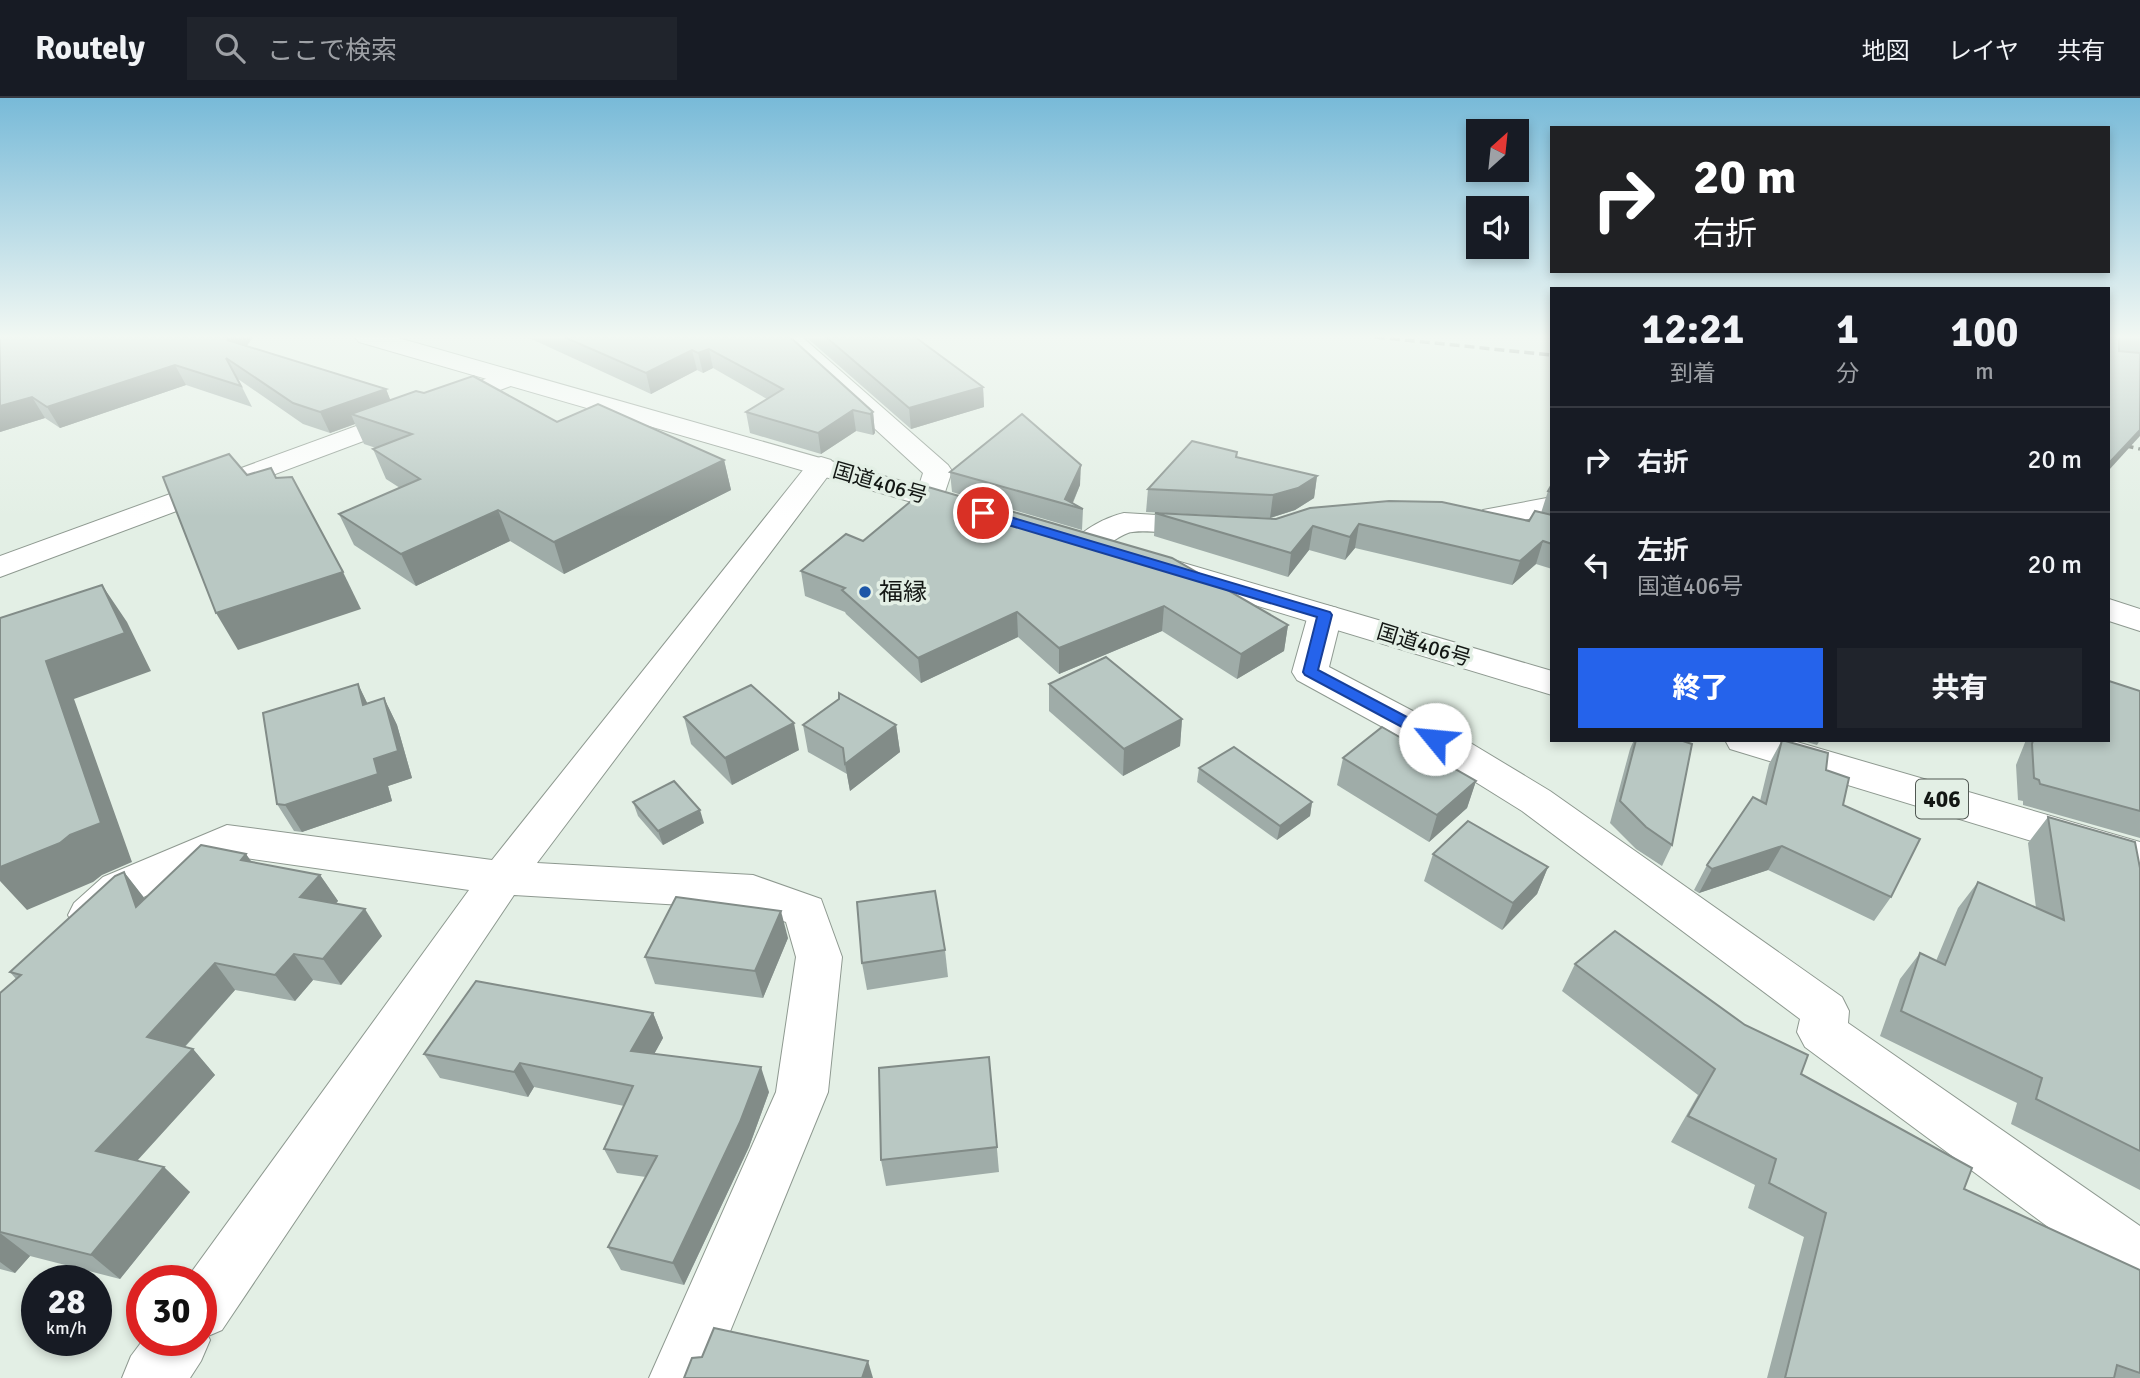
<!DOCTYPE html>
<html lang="ja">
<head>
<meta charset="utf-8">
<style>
  :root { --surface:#171b24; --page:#20242c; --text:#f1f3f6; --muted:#9ea1a6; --line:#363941; --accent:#2563eb }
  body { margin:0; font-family:Signika,"Noto Sans JP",sans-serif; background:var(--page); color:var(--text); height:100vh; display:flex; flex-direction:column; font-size:26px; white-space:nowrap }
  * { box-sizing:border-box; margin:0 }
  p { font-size:23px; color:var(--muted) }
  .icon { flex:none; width:38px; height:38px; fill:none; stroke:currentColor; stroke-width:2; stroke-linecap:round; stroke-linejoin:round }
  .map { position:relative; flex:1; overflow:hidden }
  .side { position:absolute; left:1550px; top:189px; width:560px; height:455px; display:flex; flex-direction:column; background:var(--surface); border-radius:0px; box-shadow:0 4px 10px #0003 }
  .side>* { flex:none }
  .top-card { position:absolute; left:1550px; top:28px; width:560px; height:147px; border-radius:0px; box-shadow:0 4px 10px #0003; background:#202124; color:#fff; overflow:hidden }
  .needle { width:46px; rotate:27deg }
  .fabs { position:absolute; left:1466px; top:21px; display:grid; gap:14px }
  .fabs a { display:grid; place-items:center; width:63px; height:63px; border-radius:0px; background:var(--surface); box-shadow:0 4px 10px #0003; font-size:35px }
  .speed { position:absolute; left:21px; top:1167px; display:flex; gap:14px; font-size:35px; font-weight:700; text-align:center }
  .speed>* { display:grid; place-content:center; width:91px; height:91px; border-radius:50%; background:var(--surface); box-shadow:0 4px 10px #0003; line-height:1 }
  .speed small { font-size:18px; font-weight:400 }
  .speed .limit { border:10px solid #d22; background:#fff; color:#111 }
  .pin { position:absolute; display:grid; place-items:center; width:60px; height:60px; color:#fff; margin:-30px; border:4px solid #fff; border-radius:50%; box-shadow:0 2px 7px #0007 }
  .me { position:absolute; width:77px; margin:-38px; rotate:298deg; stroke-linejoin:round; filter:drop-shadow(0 0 5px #0008) }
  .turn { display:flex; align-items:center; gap:24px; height:147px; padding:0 28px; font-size:32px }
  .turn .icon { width:91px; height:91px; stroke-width:2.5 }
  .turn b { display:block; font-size:49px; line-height:60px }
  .eta { display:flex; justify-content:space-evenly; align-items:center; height:119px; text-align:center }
  .eta b { font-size:42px; font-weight:800; line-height:49px }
  .primary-button { display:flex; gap:14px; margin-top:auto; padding:14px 28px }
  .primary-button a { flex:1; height:80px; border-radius:0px; background:var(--accent); color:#fff; font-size:28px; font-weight:800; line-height:80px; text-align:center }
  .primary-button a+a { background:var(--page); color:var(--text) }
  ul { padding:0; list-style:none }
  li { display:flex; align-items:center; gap:21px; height:105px; padding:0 28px; border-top:2px solid var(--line) }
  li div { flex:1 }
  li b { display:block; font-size:26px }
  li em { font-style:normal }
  header { display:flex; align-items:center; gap:42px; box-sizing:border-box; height:98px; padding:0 35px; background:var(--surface); border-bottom:2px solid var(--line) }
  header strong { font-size:33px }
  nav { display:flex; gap:38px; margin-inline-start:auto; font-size:24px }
  .search { width:490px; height:63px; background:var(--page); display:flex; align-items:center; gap:18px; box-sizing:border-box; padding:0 24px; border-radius:0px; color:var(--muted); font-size:26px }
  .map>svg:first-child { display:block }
</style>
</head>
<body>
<header>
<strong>Routely</strong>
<div class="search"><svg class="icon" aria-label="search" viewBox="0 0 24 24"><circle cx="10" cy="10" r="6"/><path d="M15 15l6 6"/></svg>ここで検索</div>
<nav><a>地図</a><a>レイヤ</a><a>共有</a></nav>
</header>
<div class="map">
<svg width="2140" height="1280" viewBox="0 0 2140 1280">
  <rect width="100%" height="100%" fill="#e3efe5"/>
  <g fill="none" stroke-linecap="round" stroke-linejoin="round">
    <g stroke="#8e9990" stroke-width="2">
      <g id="minor">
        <polygon points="775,239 802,239 948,367 952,373 941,406 930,409 919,406 915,400 923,375"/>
        <polygon points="510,272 519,275 523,280 519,285 0,479 0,458"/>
        <polygon points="821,359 831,362 835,368 831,374 537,765 753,777 821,801 842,859 828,994 711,1280 649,1280 776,994 796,859 786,824 750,811 514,797 222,1232 208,1238 210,1242 201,1263 190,1280 122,1280 131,1258 143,1242 201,1242 201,1183 185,1183 469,792 231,758 135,803 106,829 90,835 74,829 68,817 74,805 103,779 227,727 492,762 811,362"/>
        <polygon points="1552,399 1552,417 1494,427 1483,424 1479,418 1483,412"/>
        <path d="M 1124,415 L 1206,420 L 1217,422 L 1221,429 L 1217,436 L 1206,438 C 1191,437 1139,430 1128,435 C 1108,443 1099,458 1077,453 L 1072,446 C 1082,431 1107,419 1124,415 Z"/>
        <polygon points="2109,501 2140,511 2140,533 2109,523"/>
        <polygon points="1325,507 1337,510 1342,517 1329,569 1449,632 1550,693 1842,899 1849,913 1848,925 2140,1128 2140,1191 2120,1182 1805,949 1797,934 1800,921 1522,713 1421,650 1297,582 1292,574 1308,517 1313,510"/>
      </g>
    </g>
    <g stroke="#8e9990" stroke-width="2">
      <g id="highway">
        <polygon points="355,239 395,239 982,406 986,412 982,418 971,421 960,418 359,244"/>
        <polygon points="1163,459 1552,573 1552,597 1152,476 1147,469 1152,462"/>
        <polygon points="1725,642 1790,642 2140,744 2140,776 1730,651"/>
      </g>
    </g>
    <use href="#minor" fill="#fff" fill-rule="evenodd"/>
    <use href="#highway" fill="#fff" fill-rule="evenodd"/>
    <g stroke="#79817a" stroke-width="3.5" stroke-dasharray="10 5" stroke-linecap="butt">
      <polyline points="1375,239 1552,257"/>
      <polyline points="2109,344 2140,351"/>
    </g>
  </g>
  <g fill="#9faca8">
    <polygon points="0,239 253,239 246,248 386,291 390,302 424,295 724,362 731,392 564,476 510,443 416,488 354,447 339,416 400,390 386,381 373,351 376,350 364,346 355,326 330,335 303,326 238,281 252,309 186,287 60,330 45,320 0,334"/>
    <polygon points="527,239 790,239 873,314 875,335 873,337 856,333 821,356 750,335 746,314 767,301 713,270 703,275 697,272 651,296"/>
    <polygon points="806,239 915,239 983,289 984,309 911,331"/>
    <polygon points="2109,239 2140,239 2140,338"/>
    <polygon points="1237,359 1317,378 1314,400 1295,412 1270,420 1146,414 1148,391"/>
    <polygon points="950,374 1080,387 1073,405 1083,411 1082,432 952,394"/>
    <polygon points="1552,386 1552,471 1536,466 1512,487 1355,450 1345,462 1309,452 1288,479 1154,438 1155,415 1276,421 1529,423 1541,415 1548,393"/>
    <polygon points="863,443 1288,527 1284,553 1237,581 1162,533 1059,576 1018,539 921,585 846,516 845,514 805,498 801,473"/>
    <polygon points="358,586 367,605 384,600 397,627 412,680 388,688 392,703 302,734 294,733 277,706"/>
    <polygon points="1049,586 1182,621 1180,648 1123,678 1049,613"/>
    <polygon points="2140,593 2140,740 2023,707 2023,703 2018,702 2016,667 2026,642 2109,642"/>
    <polygon points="684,619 799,652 732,687 691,646"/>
    <polygon points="803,627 896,627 900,654 850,693 847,676 808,654"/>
    <polygon points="1634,642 1680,642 1672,747 1662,768 1636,751 1610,725 1630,651"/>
    <polygon points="1782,642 1826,672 1891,799 1874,823 1768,772 1699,795 1694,792 1707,767 1760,703 1769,666"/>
    <polygon points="1800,642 1820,642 1817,647"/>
    <polygon points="1343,660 1476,683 1467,710 1429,744 1337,687"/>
    <polygon points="1199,670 1312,704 1310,718 1277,742 1197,684"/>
    <polygon points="633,704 704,725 663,747 638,718"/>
    <polygon points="2048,719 2140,770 2140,1092 2011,1026 2017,1005 1880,938 1900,881 1920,855 1936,863 1958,810 1978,784 2036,810 2028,745"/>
    <polygon points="246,756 251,764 320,777 338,803 336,805 382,838 341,887 313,882 295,903 235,892 185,949 193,951 215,977 137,1063 190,1094 120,1181 30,1158 15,1175 0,1171 0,895 16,881 10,874 124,774 145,801"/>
    <polygon points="1433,756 1548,769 1537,796 1502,832 1424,783"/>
    <polygon points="788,840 763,900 655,886 645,859"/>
    <polygon points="945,852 948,879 867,892 862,865"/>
    <polygon points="1575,866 1801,976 1964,1091 2140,1172 2140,1280 1767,1280 1804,1139 1748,1110 1755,1087 1671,1044 1698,997 1562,893"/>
    <polygon points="653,915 663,940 654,956 769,994 749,1049 684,1187 621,1172 608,1149 646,1079 617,1075 604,1051 624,1008 534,989 528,999 440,980 424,956"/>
    <polygon points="989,959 999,1074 886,1088 881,1062"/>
  </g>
  <g fill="#828c88">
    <polygon points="229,239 253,239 237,262 227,242"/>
    <polygon points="709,251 713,270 703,275 698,255"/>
    <polygon points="692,252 697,272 651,296 646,275"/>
    <polygon points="175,267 186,287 60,330 47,309"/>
    <polygon points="983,289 984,309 911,331 909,310"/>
    <polygon points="386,291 394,311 351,316 355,326 330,335 320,314"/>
    <polygon points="32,299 45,320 0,334 0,308"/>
    <polygon points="853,312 856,333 821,356 818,335"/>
    <polygon points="873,314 875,335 873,337 870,316"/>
    <polygon points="2140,332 2140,338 2109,372 2109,365"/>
    <polygon points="724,362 731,392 564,476 554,444"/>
    <polygon points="1081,367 1080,387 1071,408 1065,401"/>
    <polygon points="1317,378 1314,400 1295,412 1270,420 1273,397"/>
    <polygon points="498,412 510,443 416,488 401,456"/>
    <polygon points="1359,426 1355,450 1345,462 1350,439"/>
    <polygon points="1313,428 1309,452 1288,479 1291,455"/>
    <polygon points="1543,443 1536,466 1512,487 1520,463"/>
    <polygon points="343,474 361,511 238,552 216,515"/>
    <polygon points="102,487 127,524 151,573 74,601 132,764 102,777 93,784 27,812 0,783 0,769 46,563"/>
    <polygon points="1164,508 1162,533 1059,576 1059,550"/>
    <polygon points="1017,514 1018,539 921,585 918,560"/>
    <polygon points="1288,527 1284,553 1237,581 1241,556"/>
    <polygon points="358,586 371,613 363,607"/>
    <polygon points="384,600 397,627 412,680 388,688 392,703 302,734 285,707 374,661"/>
    <polygon points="1182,621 1180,648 1123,678 1124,651"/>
    <polygon points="794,625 799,652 732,687 725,660"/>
    <polygon points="896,627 900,654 850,693 845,666"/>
    <polygon points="1476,683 1467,710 1429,744 1437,717"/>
    <polygon points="1312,704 1310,718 1277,742 1280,728"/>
    <polygon points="700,712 704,725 663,747 658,733"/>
    <polygon points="1782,748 1768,772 1699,795 1712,771"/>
    <polygon points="246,756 265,783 241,762"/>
    <polygon points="1548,769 1537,796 1502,832 1513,805"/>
    <polygon points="124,774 145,801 136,809"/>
    <polygon points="320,777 338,803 318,826 300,799"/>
    <polygon points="365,811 382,838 341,887 323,861"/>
    <polygon points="781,813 788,840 763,900 755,873"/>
    <polygon points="294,856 313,882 295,903 275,877"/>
    <polygon points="215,865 235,892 170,965 147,939"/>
    <polygon points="653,915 663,940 642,978 631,953"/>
    <polygon points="193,951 215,977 123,1078 96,1053"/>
    <polygon points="520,965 534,989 528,999 514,974"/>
    <polygon points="761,969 769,994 749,1049 684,1187 673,1165"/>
    <polygon points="164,1069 190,1094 120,1181 91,1157"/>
    <polygon points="0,1135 30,1158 15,1175 0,1164"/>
    <polygon points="868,1263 873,1280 862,1280"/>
  </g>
  <g fill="#b9c8c3" stroke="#828c88" stroke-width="2">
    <polygon points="0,239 229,239 227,242 386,291 320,314 293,305 226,260 241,288 175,267 47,309 32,299 0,308"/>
    <polygon points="564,239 790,239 873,314 870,316 853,312 818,335 746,314 783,291 709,251 698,255 692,252 646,275"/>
    <polygon points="826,239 915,239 983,289 909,310"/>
    <polygon points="2109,239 2119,239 2119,253 2140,255 2140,332 2109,365"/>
    <polygon points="473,278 557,324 598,306 724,362 554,444 498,412 401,456 339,416 420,381 373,351 412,336 351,316 416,293 424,295"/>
    <polygon points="1022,316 1081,367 1065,401 1083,411 950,374"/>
    <polygon points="1192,343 1237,354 1236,359 1317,378 1298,390 1273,397 1148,391"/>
    <polygon points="229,356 247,377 271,370 276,380 292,379 343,474 216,515 163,379"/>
    <polygon points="1552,386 1552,394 1548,393"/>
    <polygon points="928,389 1172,460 1288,527 1241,556 1164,508 1059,550 1017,514 918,560 842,492 845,490 801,473 846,436 863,443"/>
    <polygon points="1389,403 1442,404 1529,423 1535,413 1552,417 1552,446 1543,443 1520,463 1359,426 1350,439 1313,428 1291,455 1155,415 1276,421 1310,410"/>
    <polygon points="102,487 125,535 46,563 101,725 70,737 60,745 0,769 0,520"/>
    <polygon points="1106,559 1182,621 1124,651 1049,586"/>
    <polygon points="2109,583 2140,593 2140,713 2040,686 2039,682 2034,680 2032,646 2033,642 2109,642"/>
    <polygon points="358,586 363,607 384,600 398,653 374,661 378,676 285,707 277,706 263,615"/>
    <polygon points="751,587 794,625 725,660 684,619"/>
    <polygon points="839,595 896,627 845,666 843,650 803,627 839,601"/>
    <polygon points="1382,629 1476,683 1437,717 1343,660"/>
    <polygon points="1636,642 1680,642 1692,646 1672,747 1646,729 1620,703"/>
    <polygon points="1782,642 1828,655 1826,672 1849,680 1843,707 1920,741 1891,799 1782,748 1712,771 1707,767 1753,699 1766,706"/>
    <polygon points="1234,649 1312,704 1280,728 1199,670"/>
    <polygon points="674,683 700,712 658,733 633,704"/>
    <polygon points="2048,719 2135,744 2140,770 2140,1053 2036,1001 2042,980 1901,913 1920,855 1945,867 1978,784 2064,822"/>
    <polygon points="1468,723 1548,769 1513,805 1433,756"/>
    <polygon points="201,747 246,756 241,762 320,777 300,799 365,811 323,861 294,856 275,877 215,865 147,939 193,951 96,1053 164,1069 91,1157 0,1134 0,895 21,877 10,874 115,778 124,774 136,809"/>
    <polygon points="935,793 945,852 862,865 857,804"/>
    <polygon points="676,799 781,813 755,873 645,859"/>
    <polygon points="1615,833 1745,927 1808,957 1801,976 1972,1070 1964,1091 2140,1172 2140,1275 2117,1267 2114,1280 1785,1280 1826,1115 1769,1085 1776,1061 1688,1018 1715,971 1575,866"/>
    <polygon points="476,883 653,915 631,953 761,969 740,1024 673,1165 608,1149 657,1058 604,1051 633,988 520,965 514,974 424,956"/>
    <polygon points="989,959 997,1049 881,1062 879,970"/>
    <polygon points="714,1230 868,1263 862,1280 684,1280 692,1260 702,1259"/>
  </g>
  <linearGradient id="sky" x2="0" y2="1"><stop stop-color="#78bad8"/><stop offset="0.57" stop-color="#f2f8f3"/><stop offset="1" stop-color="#f2f8f3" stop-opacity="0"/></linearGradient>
  <rect width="2140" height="419" fill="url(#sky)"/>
  <polygon fill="#2563eb" stroke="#184099" stroke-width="2" points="983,411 1330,514 1332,517 1318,572 1441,637 1443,641 1435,646 1430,644 1305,577 1303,574 1317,519 978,418 978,412"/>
  <circle fill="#1c56a8" stroke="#e3efe5" stroke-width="2.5" cx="865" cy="494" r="7"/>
  <g text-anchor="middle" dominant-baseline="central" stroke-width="7" stroke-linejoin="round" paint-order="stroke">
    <g font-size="21" fill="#131714" stroke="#e3efe5">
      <text transform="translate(880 385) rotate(16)">国道406号</text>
      <text transform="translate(1424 547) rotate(17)">国道406号</text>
    </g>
    <rect fill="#e3efe5" stroke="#515853" stroke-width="2" x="1916" y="681.5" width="52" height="39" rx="5"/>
    <g font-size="23" font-weight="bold" fill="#131714">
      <text x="1942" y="701">406</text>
    </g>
    <g font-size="24" fill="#131714" stroke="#e3efe5" text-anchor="start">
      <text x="879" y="494">福縁</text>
    </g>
  </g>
</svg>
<div class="fabs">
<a><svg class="needle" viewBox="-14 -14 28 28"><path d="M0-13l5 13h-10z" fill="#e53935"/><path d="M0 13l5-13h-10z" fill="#9ea1a6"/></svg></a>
<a><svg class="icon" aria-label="sound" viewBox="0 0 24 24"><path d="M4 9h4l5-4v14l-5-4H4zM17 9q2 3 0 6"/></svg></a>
</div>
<div class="speed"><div>28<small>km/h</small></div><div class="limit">30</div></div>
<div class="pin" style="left:983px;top:415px;background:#d93025"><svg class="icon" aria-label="arrive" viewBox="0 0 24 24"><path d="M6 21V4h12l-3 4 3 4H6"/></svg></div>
<svg class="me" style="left:1435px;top:641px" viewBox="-20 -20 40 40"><circle r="19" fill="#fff"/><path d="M0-13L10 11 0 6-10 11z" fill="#2563eb"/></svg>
<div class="top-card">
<div class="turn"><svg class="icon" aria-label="right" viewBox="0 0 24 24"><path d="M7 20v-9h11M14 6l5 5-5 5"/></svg><div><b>20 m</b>右折</div></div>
</div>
<section class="side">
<div class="eta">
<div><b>12:21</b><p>到着</p></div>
<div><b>1</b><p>分</p></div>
<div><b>100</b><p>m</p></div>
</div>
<ul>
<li><svg class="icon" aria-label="right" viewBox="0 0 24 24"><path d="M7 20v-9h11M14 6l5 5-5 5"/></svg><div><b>右折</b></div><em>20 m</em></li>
<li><svg class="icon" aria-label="left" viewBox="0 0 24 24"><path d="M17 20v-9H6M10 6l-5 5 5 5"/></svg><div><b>左折</b><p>国道406号</p></div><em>20 m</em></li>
</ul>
<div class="primary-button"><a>終了</a><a>共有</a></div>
</section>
</div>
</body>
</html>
